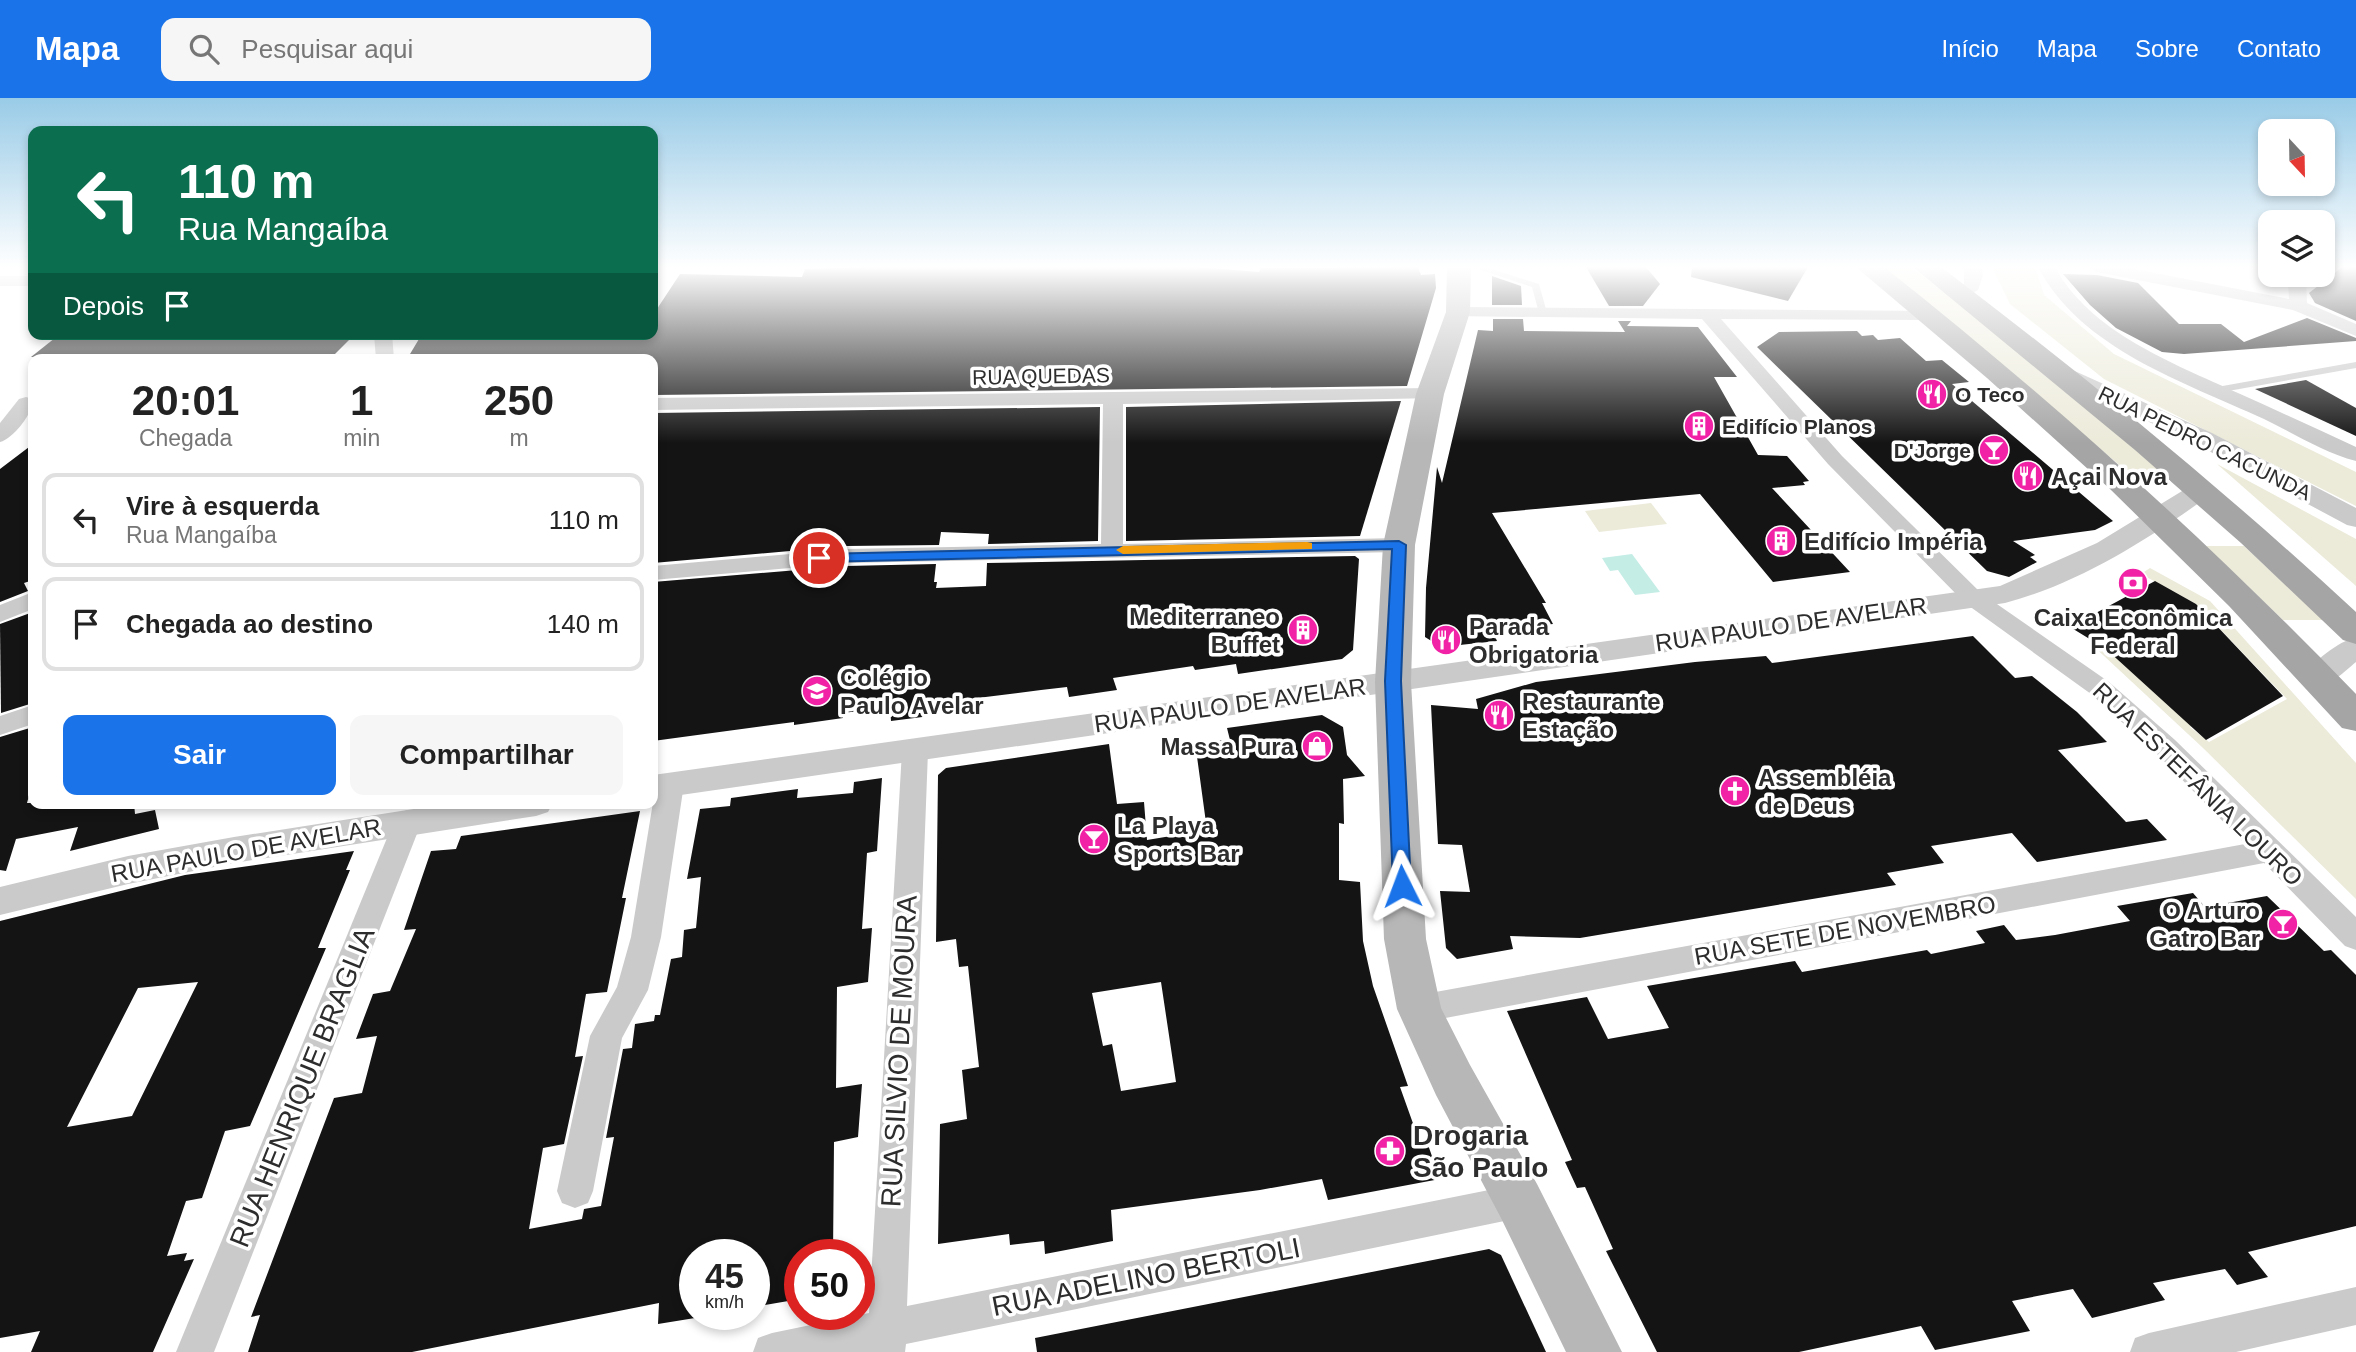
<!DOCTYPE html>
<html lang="pt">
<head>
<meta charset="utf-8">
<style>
  :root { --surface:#fff; --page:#f6f6f6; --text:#222; --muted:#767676; --line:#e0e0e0; --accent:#1a73e8 }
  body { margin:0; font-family:Helvetica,sans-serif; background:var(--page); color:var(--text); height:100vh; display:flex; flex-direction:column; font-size:26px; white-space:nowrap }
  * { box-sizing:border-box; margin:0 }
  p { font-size:23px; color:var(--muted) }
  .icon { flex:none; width:38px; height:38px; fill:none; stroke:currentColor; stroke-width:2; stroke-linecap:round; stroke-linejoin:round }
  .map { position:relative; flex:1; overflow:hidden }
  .side { position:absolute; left:28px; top:256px; width:630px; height:455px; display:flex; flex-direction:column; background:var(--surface); border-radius:14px; box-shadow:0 4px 10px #0003 }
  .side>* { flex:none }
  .top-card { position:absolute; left:28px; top:28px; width:630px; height:214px; border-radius:14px; box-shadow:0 4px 10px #0003; background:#0b6e4f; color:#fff; overflow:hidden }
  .needle { width:46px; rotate:158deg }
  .buttons { position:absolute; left:2258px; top:21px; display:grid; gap:14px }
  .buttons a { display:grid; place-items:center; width:77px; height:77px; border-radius:14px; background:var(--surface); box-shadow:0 4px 10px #0003; font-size:35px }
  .speed { position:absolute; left:679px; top:1141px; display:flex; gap:14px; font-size:35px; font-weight:700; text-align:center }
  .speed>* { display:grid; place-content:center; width:91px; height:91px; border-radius:50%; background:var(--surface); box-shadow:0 4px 10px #0003; line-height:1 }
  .speed small { font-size:18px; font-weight:400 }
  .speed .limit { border:10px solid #d22; background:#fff; color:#111 }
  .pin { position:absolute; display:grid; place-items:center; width:60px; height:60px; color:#fff; margin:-30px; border:4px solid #fff; border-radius:50%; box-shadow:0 2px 7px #0007 }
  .me { position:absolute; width:77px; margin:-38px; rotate:357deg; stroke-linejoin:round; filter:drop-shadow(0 0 5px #0008) }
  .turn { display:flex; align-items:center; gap:24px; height:147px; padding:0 35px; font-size:32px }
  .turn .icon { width:91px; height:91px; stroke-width:2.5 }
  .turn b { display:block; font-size:49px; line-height:60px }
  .then { display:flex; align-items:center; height:66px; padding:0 35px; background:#0003; gap:14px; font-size:26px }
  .eta { display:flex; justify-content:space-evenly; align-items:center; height:119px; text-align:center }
  .eta b { font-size:42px; font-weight:700; line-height:49px }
  .cta { display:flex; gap:14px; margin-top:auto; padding:14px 35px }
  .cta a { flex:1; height:80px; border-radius:14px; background:var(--accent); color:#fff; font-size:28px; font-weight:700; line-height:80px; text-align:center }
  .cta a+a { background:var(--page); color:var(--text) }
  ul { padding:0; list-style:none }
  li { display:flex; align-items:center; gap:21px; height:94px; margin:0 14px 10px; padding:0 21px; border:4px solid var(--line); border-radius:14px }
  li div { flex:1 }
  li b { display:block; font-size:26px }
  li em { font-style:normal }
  header { display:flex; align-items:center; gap:42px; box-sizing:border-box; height:98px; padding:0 35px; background:var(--accent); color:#fff }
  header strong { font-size:33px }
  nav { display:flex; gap:38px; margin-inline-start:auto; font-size:24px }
  .search { width:490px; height:63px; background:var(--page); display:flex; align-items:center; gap:18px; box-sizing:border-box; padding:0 24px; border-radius:14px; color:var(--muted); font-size:26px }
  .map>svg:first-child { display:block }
</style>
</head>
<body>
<header>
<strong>Mapa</strong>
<div class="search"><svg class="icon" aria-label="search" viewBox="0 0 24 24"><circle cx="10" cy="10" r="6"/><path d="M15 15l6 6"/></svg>Pesquisar aqui</div>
<nav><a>Início</a><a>Mapa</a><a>Sobre</a><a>Contato</a></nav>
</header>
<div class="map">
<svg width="2356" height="1254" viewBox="0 0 2356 1254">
  <rect width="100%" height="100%" fill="#fff"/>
  <g fill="#ecead9">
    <polygon points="1882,169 1911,169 1970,214 2173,383 2138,383 1940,214"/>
    <polygon points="1992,169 2035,169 2044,197 2114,256 2356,374 2356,408 2104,281 2010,206"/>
    <polygon points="2217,366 2356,441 2356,488"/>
    <polygon points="1651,405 1667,426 1599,434 1585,413"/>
    <polygon points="2206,448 2244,448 2323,522 2283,522"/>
    <polygon points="2150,470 2210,503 2356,665 2356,801 2202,649 2089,544 2099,538 2209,619 2190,629 2209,644 2287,601 2196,506 2141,476"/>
  </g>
  <polygon fill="#c4ede6" points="1632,456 1660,494 1635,497 1618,472 1610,473 1602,460"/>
  <g fill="#141414" fill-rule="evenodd">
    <polygon points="865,169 1197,169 1259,174 1261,170 1418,169 1421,177 1435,176 1436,190 1407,288 653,297 653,261 407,261 422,236 653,236 653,217 680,176 802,179 805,171"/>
    <polygon points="1586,169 1646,169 1660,186 1643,208 1609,208"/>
    <polygon points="1692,169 1808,169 1788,203 1691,179"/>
    <polygon points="2342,169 2356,169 2356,223 2315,205 2309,195"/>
    <polygon points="2063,176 2097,177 2138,185 2179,226 2221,226 2244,244 2307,220 2356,240 2356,243 2184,256 2162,254 2116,230 2090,207"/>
    <polygon points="1492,178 1521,188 1522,207 1492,207"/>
    <polygon points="1493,221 1523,221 1524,233 1625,234 1618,223 1631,223 1627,228 1698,229 1737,279 1714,279 1758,357 1787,358 1809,383 1803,384 1805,387 1772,390 1850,474 1773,484 1700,396 1492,415 1546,505 1542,505 1553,526 1492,532 1497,543 1441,549 1425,539 1426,490 1437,369 1442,385 1478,232 1493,233"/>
    <polygon points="1857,233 1862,238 1873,237 1878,242 1900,240 1926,263 1942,262 1969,284 1952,286 2113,423 2095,432 2013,443 2035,457 2030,459 2037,464 2009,479 1987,473 1757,249 1779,234"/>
    <polygon points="60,236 355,236 330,261 31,259"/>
    <polygon points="2306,282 2356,310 2356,338 2255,291"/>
    <polygon points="1401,303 1360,438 1126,443 1126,309"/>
    <polygon points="1100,309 1098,443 988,446 989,436 941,434 939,447 846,448 653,465 653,315"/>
    <polygon points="33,346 33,482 24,485 28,493 0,504 0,371"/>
    <polygon points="1355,458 1359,461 1353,552 1342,561 1238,576 1236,566 1195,572 1193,568 1113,580 1117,592 1069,599 1067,589 1041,592 937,605 938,617 891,623 890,609 843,615 843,620 794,627 794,624 653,643 653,484 846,468 936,466 934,484 937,484 936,490 986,488 987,465"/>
    <polygon points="2155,483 2196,506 2283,598 2206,642 2106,551 2070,529"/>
    <polygon points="33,514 33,605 1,615 0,526"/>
    <polygon points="1973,538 2015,580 2032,578 2077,614 2107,644 2058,652 2126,724 2147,721 2167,742 2037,764 2012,735 1931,748 1944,765 1887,775 1896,787 1580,840 1510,838 1513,851 1457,861 1446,850 1440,793 1470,794 1462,747 1438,746 1431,607 1478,611 1476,601 1536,584 1695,564 1766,558 1772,565"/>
    <path d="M 1322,617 L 1343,629 L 1347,657 L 1365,678 L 1343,681 L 1344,726 L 1339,725 L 1339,782 L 1360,784 L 1363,843 L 1373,888 L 1408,988 L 1400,989 L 1420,1045 L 1427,1044 L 1440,1081 L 1328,1102 L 1322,1081 L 1260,1092 L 1111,1112 L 1113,1143 L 1045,1156 L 1044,1143 L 1010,1147 L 1009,1136 L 938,1146 L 940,1026 L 967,1021 L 962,972 L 979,969 L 968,868 L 959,869 L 956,841 L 936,844 L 938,677 L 946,670 L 1109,646 L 1117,706 L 1144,704 L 1147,742 L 1207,732 L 1195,644 L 1230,642 L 1227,630 ZM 1161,884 L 1176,984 L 1121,993 L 1112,946 L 1103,948 L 1092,895 Z"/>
    <polygon points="33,629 33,683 27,705 134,705 135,716 155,712 159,731 70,753 78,729 16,741 6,773 0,772 0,639"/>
    <polygon points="882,680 877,753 867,755 862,831 872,830 868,884 837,889 836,990 862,986 858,1039 834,1044 833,1157 800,1157 800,1201 754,1209 754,1157 695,1157 695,1220 658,1226 659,1205 412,1254 248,1254 260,1217 251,1219 334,1000 362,995 377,938 356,941 373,896 390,893 416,831 404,832 431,753 456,751 461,738 640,713 622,800 626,800 607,894 586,896 575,959 583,958 564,1046 543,1050 529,1131 582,1121 584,1111 601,1108 614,1039 606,1040 623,951 632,950 635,926 654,923 655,917 660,917 671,861 682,859 684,832 696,830 701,779 687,781 700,711 730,708 731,700 798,691 797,700 853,695 854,684"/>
    <path d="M 354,753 L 346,772 L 350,772 L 318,850 L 326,850 L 250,1028 L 225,1033 L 202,1100 L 186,1103 L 167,1158 L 187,1155 L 184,1163 L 194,1161 L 153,1254 L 31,1254 L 40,1233 L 0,1240 L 0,823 L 185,777 ZM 198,884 L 132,1018 L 67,1029 L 138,890 Z"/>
    <polygon points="2193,795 2205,809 2267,798 2324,853 2331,852 2356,877 2356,1128 2248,1154 2268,1179 2237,1187 2225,1171 2153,1185 2165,1202 2092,1220 2073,1191 2012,1203 2030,1233 1935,1252 1921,1228 1799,1254 1657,1254 1606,1153 1613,1151 1585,1089 1577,1090 1565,1064 1572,1062 1507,913 1587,899 1608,941 1669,930 1647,888 1795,863 1802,874 1927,852 1931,856 1985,845 1976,833 2004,827 2016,842 2055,837 2130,823 2117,808"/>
    <polygon points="1489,1151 1501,1157 1546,1254 1037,1254 1035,1240"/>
  </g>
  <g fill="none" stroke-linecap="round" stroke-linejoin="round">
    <g fill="#cacaca" fill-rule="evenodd">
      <polygon points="1472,169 1485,169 1539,186 1547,215 1543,218 1539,215 1532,189"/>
      <polygon points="2356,264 2356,270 2217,295 2212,292 2217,289"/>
    </g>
    <g fill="#cacaca" fill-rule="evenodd">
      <polygon points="1964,169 1981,169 1983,177 1978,192 1961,201 1952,196 1964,186"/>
      <path d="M 2038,169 L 2055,169 C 2091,235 2173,265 2238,295 C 2278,313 2317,331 2356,349 L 2356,363 C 2324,355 2293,335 2264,321 C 2184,284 2081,251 2038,169 Z"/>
      <polygon points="2088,169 2124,169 2289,201 2288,183 2293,177 2309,177 2306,183 2307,205 2356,226 2356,238 2293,212 2096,174"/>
      <rect x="0" y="178" width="33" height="10"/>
      <polygon points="1458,209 1932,213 1935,217 1926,222 1721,221 1842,358 1981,495 2109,584 2175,642 2356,819 2356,852 2345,848 2264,765 1419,925 1408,921 1403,911 1408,901 1419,897 2245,746 2157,656 2091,596 1965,505 1828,366 1702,221 1452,218 1449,214 1452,210"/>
      <polygon points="374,236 392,236 394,261 376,261"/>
      <polygon points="1430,290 1440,296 1437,300 1123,306 1123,446 1399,440 1407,442 1410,447 1407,452 1399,454 846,465 653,482 653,468 846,451 1101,446 1103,306 653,312 653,300"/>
      <path d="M 26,299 L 33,301 C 34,314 13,341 0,344 L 0,325 L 19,301 Z"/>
      <polygon points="33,494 33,511 0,524 0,507"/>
      <polygon points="33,607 33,626 0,637 0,618"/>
      <polygon points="915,643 924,646 928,653 907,1208 1519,1086 1532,1091 1537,1103 1532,1115 1519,1120 906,1246 905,1254 753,1254 758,1240 772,1235 869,1215 902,653 906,646"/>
      <polygon points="670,676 680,679 684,686 661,839 648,892 622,940 593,1093 588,1105 575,1110 562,1105 557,1093 590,938 617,889 631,839 656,686 660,679"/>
      <polygon points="408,712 418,715 422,723 214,1254 176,1254 394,723 398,715"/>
      <polygon points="2356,1189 2356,1227 2236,1254 2130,1254 2135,1240 2149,1235"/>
    </g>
    <g fill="#cacaca" fill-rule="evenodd">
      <polygon points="2057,265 2212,335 2356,410 2356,429 2347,427 2194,345 2049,277 2046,272 2049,267"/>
      <path d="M 2201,384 L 2210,387 L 2214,392 L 2210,397 C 2149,441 2078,486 2005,505 L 653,701 L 653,677 L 2000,488 L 2097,445 L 2192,387 Z"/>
      <path d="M 2356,539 L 2356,564 C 2340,577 2328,592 2307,586 L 2303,579 C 2313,563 2338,544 2356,539 Z"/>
      <polygon points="452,705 553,705 548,714 536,718 234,765 128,786 0,817 0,789 128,758 234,739"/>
    </g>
    <polygon fill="#b7b7b7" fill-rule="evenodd" points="1447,169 1471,169 1470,214 1444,296 1415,447 1411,584 1426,841 1441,910 1470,967 1537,1086 1622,1254 1566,1254 1501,1120 1436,997 1397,911 1384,841 1375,584 1383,447 1416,296 1446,214"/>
    <g fill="#a5a5a5" fill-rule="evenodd">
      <path d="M 1856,169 L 1884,169 C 2051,301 2208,443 2356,596 L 2356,633 L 2342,630 L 2229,508 L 2110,391 L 1987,280 Z"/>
      <path d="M 1913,169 L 1941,169 C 2085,278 2224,392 2356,514 L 2356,546 L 2343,542 L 2241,445 L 2135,352 Z"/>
    </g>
  </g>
  <linearGradient id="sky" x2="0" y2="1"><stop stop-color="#99cbe7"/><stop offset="0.49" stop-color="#fff"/><stop offset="1" stop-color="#fff" stop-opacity="0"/></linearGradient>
  <rect width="2356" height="345" fill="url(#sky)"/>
  <polygon fill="#1a73e8" stroke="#114b97" stroke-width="2" points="1399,443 1406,447 1401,583 1411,788 1408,793 1395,793 1393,788 1385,583 1392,451 819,464 812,460 819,456"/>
  <polygon fill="#f59e0b" points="1307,444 1312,445 1312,451 1123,456 1116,452 1123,448"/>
  <defs>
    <g id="restaurant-disc" transform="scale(1.575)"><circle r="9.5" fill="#f122a5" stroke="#fff"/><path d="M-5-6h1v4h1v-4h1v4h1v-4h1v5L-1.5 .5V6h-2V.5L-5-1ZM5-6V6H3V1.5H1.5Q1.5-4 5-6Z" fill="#fff"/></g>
    <g id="building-disc" transform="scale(1.575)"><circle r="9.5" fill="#f122a5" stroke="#fff"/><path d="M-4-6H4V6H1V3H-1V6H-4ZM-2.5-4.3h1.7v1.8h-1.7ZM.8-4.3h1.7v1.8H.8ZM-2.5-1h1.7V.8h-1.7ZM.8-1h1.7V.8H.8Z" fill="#fff"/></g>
    <g id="bar-disc" transform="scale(1.575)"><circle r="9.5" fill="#f122a5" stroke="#fff"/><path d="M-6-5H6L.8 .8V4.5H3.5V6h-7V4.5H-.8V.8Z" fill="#fff"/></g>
    <g id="bank-disc" transform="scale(1.575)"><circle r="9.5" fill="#f122a5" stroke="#fff"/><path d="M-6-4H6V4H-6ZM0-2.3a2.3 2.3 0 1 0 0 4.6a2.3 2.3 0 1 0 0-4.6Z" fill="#fff"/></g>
    <g id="school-disc" transform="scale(1.575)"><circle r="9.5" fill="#f122a5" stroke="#fff"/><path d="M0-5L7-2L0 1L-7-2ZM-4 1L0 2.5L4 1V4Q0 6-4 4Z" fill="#fff"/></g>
    <g id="shop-disc" transform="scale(1.575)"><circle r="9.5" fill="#f122a5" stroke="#fff"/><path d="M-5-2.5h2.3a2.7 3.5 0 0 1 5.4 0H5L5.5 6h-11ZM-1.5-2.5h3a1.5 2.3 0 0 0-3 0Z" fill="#fff"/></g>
    <g id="church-disc" transform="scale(1.575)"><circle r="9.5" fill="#f122a5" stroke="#fff"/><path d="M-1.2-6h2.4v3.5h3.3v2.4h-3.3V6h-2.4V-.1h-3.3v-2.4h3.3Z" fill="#fff"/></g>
    <g id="pharmacy-disc" transform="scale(1.575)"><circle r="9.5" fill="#f122a5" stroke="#fff"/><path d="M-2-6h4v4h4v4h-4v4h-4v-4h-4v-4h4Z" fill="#fff"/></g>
  </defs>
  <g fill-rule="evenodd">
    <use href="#restaurant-disc" x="1932" y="296"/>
    <use href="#building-disc" x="1699" y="328"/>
    <use href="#bar-disc" x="1994" y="352"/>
    <use href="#restaurant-disc" x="2028" y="378"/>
    <use href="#building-disc" x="1781" y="443"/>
    <use href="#bank-disc" x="2133" y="485"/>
    <use href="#building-disc" x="1303" y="532"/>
    <use href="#restaurant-disc" x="1446" y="542"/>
    <use href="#school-disc" x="817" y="593"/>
    <use href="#restaurant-disc" x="1499" y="617"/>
    <use href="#shop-disc" x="1317" y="648"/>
    <use href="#church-disc" x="1735" y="693"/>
    <use href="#bar-disc" x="1094" y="741"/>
    <use href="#bar-disc" x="2283" y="826"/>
    <use href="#pharmacy-disc" x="1390" y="1053"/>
  </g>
  <g text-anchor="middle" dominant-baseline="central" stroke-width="7" stroke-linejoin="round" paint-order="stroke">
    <g font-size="21" fill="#2d2d2d" stroke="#fff">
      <text transform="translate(1041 278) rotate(-1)">RUA QUEDAS</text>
      <text transform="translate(2205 345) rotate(26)">RUA PEDRO CACUNDA</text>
    </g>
    <g font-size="21" font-weight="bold" fill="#2d2d2d" stroke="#fff" text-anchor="start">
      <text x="1955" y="296">O Teco</text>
      <text x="1722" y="328">Edifício Planos</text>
      <text x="1971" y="352" text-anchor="end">D'Jorge</text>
    </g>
    <g font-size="24" font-weight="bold" fill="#2d2d2d" stroke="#fff" text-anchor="start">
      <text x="2051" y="378">Açai Nova</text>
      <text x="1804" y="443">Edifício Impéria</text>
      <text x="1280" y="518" text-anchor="end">Mediterraneo<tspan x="1280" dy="28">Buffet</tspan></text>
      <text x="2133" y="519" text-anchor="middle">Caixa Econômica<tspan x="2133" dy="28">Federal</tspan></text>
      <text x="1469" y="528">Parada<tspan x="1469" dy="28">Obrigatoria</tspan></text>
      <text x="840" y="579">Colégio<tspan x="840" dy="28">Paulo Avelar</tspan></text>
      <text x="1522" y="603">Restaurante<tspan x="1522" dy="28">Estação</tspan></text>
      <text x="1294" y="648" text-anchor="end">Massa Pura</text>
      <text x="1758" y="679">Assembléia<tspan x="1758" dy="28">de Deus</tspan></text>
      <text x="1117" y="727">La Playa<tspan x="1117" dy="28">Sports Bar</tspan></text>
      <text x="2260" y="812" text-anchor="end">O Arturo<tspan x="2260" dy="28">Gatro Bar</tspan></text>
    </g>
    <g font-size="24" fill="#2d2d2d" stroke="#fff">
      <text transform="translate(1791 526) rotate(-8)">RUA PAULO DE AVELAR</text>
      <text transform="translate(1230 607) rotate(-8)">RUA PAULO DE AVELAR</text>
      <text transform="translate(2198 686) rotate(44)">RUA ESTEFÂNIA LOURO</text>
      <text transform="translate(246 752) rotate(-10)">RUA PAULO DE AVELAR</text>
      <text transform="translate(1845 832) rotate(-10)">RUA SETE DE NOVEMBRO</text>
    </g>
    <g font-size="28" fill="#2d2d2d" stroke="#fff">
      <text transform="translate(899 953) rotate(-87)">RUA SILVIO DE MOURA</text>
      <text transform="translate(302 989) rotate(-68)">RUA HENRIQUE BRAGLIA</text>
      <text transform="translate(1146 1179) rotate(-11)">RUA ADELINO BERTOLI</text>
    </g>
    <g font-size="28" font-weight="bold" fill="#2d2d2d" stroke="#fff" text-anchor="start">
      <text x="1413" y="1037">Drogaria<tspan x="1413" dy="32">São Paulo</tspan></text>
    </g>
  </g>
</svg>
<div class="buttons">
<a><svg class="needle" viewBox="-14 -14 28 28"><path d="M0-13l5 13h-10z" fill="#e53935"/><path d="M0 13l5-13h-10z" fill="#767676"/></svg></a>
<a><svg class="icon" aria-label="layers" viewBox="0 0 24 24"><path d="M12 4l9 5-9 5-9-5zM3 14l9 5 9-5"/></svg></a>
</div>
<div class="speed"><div>45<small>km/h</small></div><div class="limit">50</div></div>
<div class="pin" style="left:819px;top:460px;background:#d93025"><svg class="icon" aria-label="arrive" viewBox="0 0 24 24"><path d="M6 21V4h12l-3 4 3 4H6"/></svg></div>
<svg class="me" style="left:1402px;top:788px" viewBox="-20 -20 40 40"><path d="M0-17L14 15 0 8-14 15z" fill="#1a73e8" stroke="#fff" stroke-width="4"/></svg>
<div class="top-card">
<div class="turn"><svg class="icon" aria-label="left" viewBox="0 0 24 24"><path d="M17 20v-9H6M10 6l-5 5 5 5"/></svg><div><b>110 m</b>Rua Mangaíba</div></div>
<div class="then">Depois<svg class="icon" aria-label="arrive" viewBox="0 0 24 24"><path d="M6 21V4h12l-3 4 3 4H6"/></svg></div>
</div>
<section class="side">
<div class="eta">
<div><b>20:01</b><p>Chegada</p></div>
<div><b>1</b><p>min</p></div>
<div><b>250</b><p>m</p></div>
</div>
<ul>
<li><svg class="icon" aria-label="left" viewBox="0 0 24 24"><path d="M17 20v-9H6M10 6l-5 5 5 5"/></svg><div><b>Vire à esquerda</b><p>Rua Mangaíba</p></div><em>110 m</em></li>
<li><svg class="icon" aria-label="arrive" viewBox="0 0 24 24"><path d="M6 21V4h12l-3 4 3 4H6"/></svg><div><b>Chegada ao destino</b></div><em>140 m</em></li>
</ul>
<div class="cta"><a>Sair</a><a>Compartilhar</a></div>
</section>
</div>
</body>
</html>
